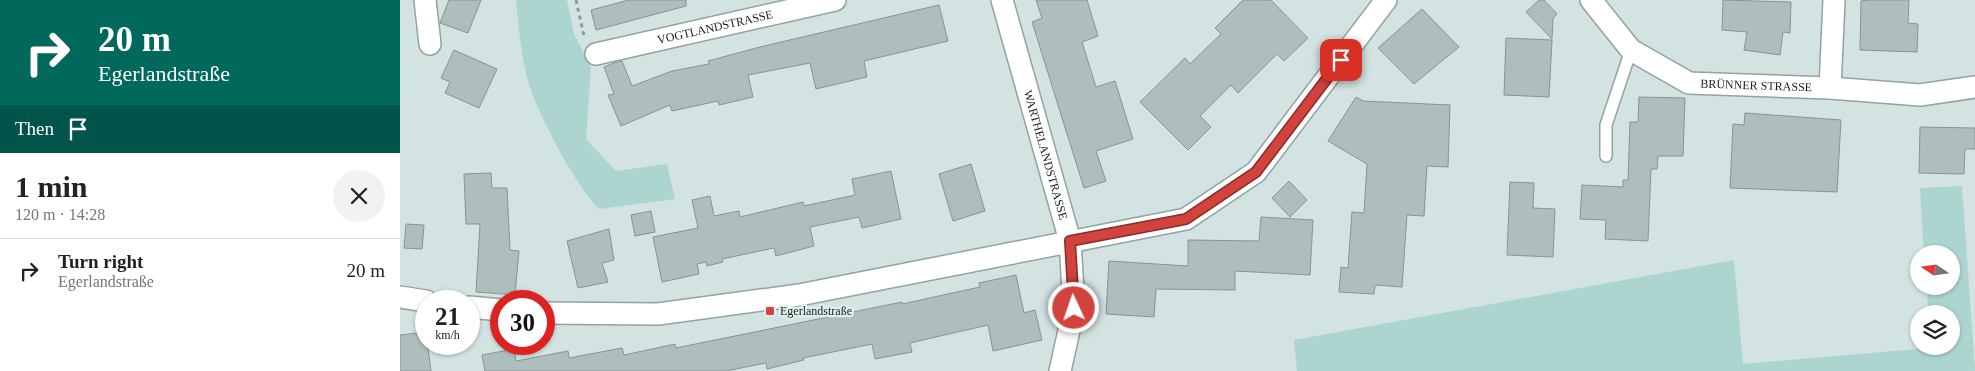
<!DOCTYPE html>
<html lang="en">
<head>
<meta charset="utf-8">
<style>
  :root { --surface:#fff; --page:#f2f2f2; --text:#222; --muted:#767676; --line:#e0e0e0 }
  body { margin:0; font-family:Georgia,serif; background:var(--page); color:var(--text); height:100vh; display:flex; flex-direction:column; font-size:19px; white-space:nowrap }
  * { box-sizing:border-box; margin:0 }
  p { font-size:16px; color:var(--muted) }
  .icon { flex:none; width:28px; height:28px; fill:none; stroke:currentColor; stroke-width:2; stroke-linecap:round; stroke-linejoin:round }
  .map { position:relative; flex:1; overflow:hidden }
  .sheet { display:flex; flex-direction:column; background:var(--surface); width:400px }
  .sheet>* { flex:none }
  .top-card { background:#00695c; color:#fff; overflow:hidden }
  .needle { width:32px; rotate:283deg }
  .tools { position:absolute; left:1510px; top:245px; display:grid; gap:10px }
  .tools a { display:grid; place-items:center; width:50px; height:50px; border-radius:50%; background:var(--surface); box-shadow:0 1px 4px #0004; font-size:25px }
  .speed { position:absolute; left:15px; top:290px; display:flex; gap:10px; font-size:25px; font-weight:700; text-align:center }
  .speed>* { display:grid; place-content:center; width:65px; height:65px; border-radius:50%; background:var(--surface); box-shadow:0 1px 4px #0004; line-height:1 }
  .speed small { font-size:12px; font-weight:400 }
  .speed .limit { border:8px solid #d22; background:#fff; color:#111 }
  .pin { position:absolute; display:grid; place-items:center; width:42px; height:42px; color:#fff; margin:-21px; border-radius:10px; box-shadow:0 2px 8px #0006 }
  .me { position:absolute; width:55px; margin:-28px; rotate:357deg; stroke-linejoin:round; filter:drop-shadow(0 0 4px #0008) }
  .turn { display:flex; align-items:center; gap:18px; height:105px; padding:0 15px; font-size:22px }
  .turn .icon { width:65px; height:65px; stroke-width:2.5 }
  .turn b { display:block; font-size:35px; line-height:42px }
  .then { display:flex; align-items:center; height:48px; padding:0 15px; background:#0003; gap:10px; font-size:19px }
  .round { display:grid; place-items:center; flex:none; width:52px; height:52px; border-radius:26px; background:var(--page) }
  .summary { display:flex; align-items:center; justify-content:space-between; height:85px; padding:0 15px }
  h1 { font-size:30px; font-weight:700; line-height:38px }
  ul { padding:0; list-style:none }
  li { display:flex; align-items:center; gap:15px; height:65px; padding:0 15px; border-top:1px solid var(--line) }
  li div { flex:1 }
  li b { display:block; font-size:19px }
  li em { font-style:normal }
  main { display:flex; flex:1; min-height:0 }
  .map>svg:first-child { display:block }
</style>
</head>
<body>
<main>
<section class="sheet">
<div class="top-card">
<div class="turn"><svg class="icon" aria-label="right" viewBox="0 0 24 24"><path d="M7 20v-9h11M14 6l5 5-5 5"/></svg><div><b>20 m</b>Egerlandstraße</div></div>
<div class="then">Then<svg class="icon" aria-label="arrive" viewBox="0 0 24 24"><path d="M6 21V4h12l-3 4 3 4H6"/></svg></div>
</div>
<div class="summary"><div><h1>1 min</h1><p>120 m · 14:28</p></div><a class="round"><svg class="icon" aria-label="close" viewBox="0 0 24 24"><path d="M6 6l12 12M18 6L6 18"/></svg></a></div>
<ul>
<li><svg class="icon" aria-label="right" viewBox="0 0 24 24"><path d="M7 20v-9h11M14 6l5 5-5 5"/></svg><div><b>Turn right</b><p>Egerlandstraße</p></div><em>20 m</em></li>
</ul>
</section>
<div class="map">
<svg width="1575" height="371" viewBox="0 0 1575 371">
  <rect width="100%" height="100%" fill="#d2e3e1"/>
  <g fill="#add5d0">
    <path d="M 116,0 L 167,0 L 174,34 L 191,67 L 186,139 L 216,171 L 267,164 L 275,199 L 199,209 C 177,187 146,128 134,98 C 122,69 119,30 116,0 Z"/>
    <polygon points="1562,186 1575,371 897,371 894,340 1334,260 1343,364 1551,346 1551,314 1528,314 1527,286 1551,286 1551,254 1524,254 1520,188"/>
  </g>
  <g fill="#adbebc" stroke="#859593">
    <polygon points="49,0 81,0 68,33 40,23"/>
    <polygon points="229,0 286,0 286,6 196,30 191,10"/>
    <polygon points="636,0 687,0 698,36 682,42 696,87 715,81 733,139 696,151 706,181 684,188 632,22 642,18"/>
    <polygon points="843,0 871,0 908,38 884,61 877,54 838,93 831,85 800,116 811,127 788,150 740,102 785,58 790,64 821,34 815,28"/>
    <polygon points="1139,0 1144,0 1157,14 1153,18 1152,39 1126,12"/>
    <polygon points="1323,0 1391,2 1390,33 1383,32 1380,55 1344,50 1347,32 1322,30"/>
    <polygon points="1469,0 1509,0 1508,23 1518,24 1517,52 1460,50 1461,1"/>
    <polygon points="539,5 548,41 464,61 467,77 416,89 410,63 348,75 353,97 319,105 318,101 272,111 270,105 221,126 208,95 214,94 204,67 214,63 222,61 232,86 272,71 309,64 308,61 360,47"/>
    <polygon points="1022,9 1059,47 1014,84 978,48"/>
    <polygon points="1106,38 1152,40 1149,97 1104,95"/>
    <polygon points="54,50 97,69 79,108 45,93 50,82 41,78"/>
    <polygon points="956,97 963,101 1050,105 1048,167 1027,166 1024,216 1007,215 1002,287 975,285 974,294 939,292 941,267 948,268 952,212 964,213 967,164 928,141"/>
    <polygon points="1239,97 1285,98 1283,156 1258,156 1257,169 1251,169 1248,241 1205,239 1206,220 1180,219 1182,185 1223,187 1223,180 1228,180 1230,122 1238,122"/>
    <polygon points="1345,113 1441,120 1437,192 1330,188 1333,124 1344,125"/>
    <polygon points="1520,127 1575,128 1575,149 1565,149 1564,174 1519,173"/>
    <polygon points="571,164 585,211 553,221 539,174"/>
    <polygon points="491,171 501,219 462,228 459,217 410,227 414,246 376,256 374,248 322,259 323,262 307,266 306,262 297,264 299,274 262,282 253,237 298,228 292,200 310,196 314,216 339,211 340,217 403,202 404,206 455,195 452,179"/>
    <polygon points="91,173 92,188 107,188 110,250 119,251 115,295 76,292 80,224 66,224 64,174"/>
    <polygon points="889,181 907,200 890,217 872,198"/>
    <polygon points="1110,182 1134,183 1133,208 1155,209 1153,257 1107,255"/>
    <polygon points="251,211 255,232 235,236 231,215"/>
    <polygon points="861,217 913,220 910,275 835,271 835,290 756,289 754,317 706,314 709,261 788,266 788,240 859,241"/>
    <polygon points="6,224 24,225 22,249 4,248"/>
    <polygon points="209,229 214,260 202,263 208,282 178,288 167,241"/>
    <polygon points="616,275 624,313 635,310 642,340 593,351 588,325 510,343 512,352 475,359 472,344 403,358 404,360 367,369 366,363 326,371 85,371 82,355 114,349 116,361 168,351 169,358 222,348 224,355 275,344 276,348 502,302 502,304 580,287 579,283"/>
    <polygon points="26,332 31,371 0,371 0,335"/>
  </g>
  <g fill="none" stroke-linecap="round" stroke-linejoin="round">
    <g stroke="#92a3a0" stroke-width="14">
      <polyline id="service" points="1206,156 1206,125 1231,50"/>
    </g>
    <g stroke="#92a3a0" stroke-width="24">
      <g id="minor">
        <polyline points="25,0 30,44"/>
        <path id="s1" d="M 602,0 L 670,241 L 674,308 L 660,371"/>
        <path id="s2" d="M 1191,0 L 1231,50 L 1289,83 L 1430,88 L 1520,95 L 1575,87"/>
        <path id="s3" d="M 196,54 L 435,0"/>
        <polyline points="1430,88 1434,0"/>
        <polyline points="0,297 26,301"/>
        <polyline points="69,307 101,310"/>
        <polyline points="144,313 258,314 399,295 786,219 856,172 986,0"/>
      </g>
    </g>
    <polyline stroke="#8e9b9a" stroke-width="3" stroke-dasharray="4 4" stroke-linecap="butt" points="176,0 184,36"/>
    <use href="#service" stroke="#fff" stroke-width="11"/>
    <use href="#minor" stroke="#fff" stroke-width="21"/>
  </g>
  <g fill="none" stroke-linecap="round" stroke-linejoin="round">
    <g stroke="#882c27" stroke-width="12">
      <polyline id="route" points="674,308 670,241 786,219 856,172 941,60"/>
    </g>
    <use href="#route" stroke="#d1433c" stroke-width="9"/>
  </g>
  <rect fill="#d1433c" stroke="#dff1ee" stroke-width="2" x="365" y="306" width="10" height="10" rx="2.5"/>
  <g text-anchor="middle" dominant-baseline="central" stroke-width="4.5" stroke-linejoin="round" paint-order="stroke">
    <g font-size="12" fill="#191f1e" stroke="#dff1ee">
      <text stroke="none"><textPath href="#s3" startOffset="122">VOGTLANDSTRASSE</textPath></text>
      <text stroke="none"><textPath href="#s2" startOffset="198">BRÜNNER STRASSE</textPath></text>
      <text stroke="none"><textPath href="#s1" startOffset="161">WARTHELANDSTRASSE</textPath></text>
    </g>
    <g font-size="12" fill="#191f1e" stroke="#dff1ee" text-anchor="start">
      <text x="380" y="311">Egerlandstraße</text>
    </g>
  </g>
</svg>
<div class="tools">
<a><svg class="needle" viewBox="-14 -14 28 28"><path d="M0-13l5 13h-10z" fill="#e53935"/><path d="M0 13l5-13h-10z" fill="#767676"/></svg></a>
<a><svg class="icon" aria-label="layers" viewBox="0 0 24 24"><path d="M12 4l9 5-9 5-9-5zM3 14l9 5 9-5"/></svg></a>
</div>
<div class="speed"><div>21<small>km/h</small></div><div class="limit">30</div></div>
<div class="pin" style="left:941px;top:60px;background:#d93025"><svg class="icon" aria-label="arrive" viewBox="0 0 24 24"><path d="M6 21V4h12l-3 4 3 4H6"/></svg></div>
<svg class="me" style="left:674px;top:308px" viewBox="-20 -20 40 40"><circle r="17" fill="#d1433c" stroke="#fff" stroke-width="3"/><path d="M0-11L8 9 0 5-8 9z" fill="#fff"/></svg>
</div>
</main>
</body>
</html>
